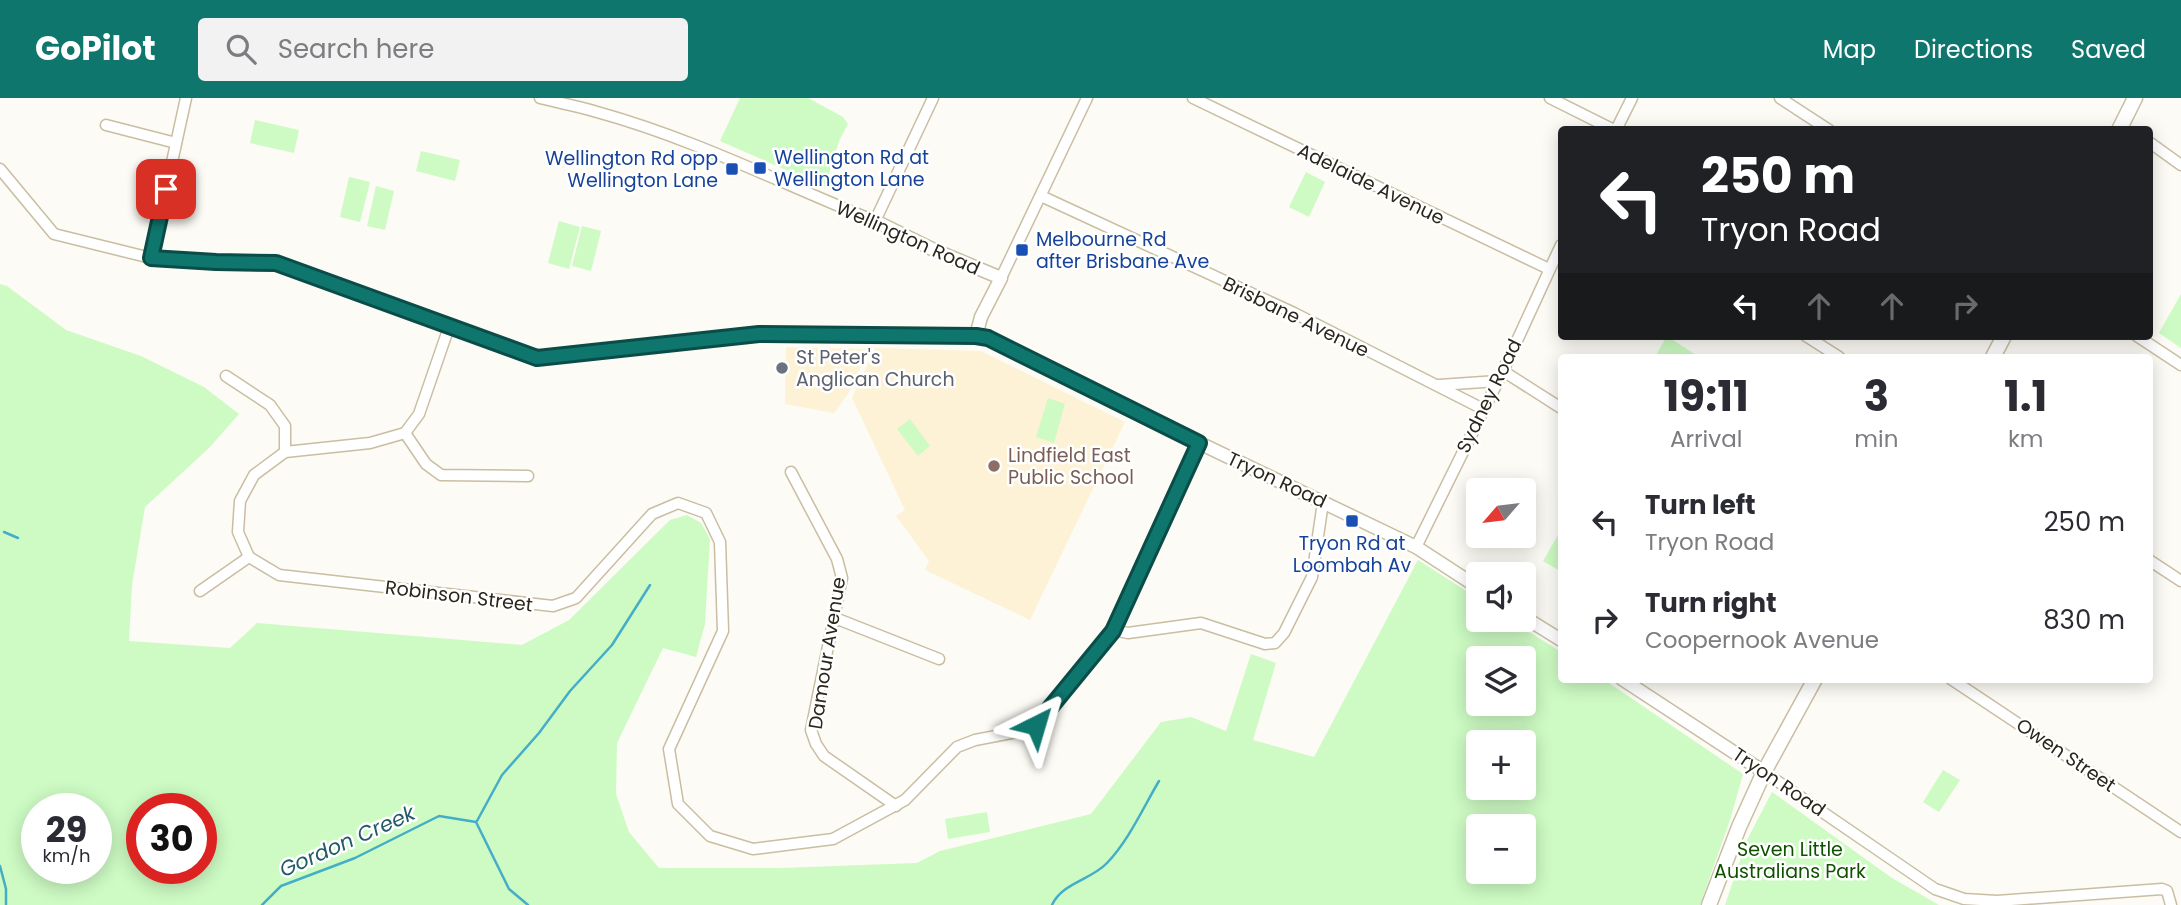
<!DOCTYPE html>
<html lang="en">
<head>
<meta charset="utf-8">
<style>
  :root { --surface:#fff; --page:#f2f2f3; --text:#2b2b33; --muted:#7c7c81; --accent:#0f766e }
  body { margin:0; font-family:Poppins,sans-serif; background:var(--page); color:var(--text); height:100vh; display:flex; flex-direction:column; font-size:26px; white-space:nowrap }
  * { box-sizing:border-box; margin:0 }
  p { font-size:23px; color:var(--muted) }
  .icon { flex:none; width:38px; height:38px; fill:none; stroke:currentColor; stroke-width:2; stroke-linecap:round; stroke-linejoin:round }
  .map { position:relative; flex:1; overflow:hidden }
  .side { position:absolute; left:1558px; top:256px; width:595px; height:329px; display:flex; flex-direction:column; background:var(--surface); border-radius:7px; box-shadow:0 4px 18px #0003 }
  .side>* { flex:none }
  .banner { position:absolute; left:1558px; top:28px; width:595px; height:214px; border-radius:7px; box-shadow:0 4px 18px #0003; background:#202124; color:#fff; overflow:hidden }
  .needle { width:46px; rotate:242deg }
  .fabs { position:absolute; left:1466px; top:380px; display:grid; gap:14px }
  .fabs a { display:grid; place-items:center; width:70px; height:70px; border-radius:7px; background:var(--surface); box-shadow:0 4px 18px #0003; font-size:35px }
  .speed { position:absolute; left:21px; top:695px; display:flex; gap:14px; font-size:35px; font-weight:700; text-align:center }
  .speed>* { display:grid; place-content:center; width:91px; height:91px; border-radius:50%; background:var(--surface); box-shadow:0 4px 18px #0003; line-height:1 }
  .speed small { font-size:18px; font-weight:400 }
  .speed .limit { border:10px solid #d22; background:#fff; color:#111 }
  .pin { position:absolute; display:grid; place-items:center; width:60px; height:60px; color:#fff; margin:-30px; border-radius:14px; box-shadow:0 4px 10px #0006 }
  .me { position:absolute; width:77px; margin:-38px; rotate:40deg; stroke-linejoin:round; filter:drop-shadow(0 0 5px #0008) }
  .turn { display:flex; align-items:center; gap:24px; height:147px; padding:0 28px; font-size:32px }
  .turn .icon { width:91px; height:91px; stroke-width:2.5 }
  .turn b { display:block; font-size:49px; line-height:60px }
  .lanes { display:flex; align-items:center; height:66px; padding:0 28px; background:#0003; justify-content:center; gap:35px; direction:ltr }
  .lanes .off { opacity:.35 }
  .eta { display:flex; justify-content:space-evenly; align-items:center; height:119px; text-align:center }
  .eta b { font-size:42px; font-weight:700; line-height:49px }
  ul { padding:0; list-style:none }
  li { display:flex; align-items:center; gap:21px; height:98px; padding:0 28px }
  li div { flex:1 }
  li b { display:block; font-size:26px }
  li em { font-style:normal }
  header { display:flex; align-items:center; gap:42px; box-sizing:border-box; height:98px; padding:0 35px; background:var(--accent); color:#fff }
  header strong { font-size:33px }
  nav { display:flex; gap:38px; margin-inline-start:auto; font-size:24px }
  .search { width:490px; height:63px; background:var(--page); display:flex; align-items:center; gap:18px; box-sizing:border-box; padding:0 24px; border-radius:7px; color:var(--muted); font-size:26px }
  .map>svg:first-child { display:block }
</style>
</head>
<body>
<header>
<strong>GoPilot</strong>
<div class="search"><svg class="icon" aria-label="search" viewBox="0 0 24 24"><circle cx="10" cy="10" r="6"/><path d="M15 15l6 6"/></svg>Search here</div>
<nav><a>Map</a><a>Directions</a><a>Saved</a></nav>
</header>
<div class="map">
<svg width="2181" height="807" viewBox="0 0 2181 807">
  <rect width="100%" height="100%" fill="#fdfbf5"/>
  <g fill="#fdf2d5">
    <polygon points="786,249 869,251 848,296 834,315 785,306"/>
    <polygon points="875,250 981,253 1125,324 1030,522 925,472 929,463 896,418 905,412 852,300"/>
  </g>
  <g fill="#cdfbc3" fill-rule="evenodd">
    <polygon points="740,0 808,0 843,19 848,26 839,43 825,89 720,43"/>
    <polygon points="255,22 299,32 294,55 250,45"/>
    <polygon points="421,53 460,62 455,83 416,73"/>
    <polygon points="1306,74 1325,84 1309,119 1289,109"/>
    <polygon points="349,79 370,84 360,124 340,119"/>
    <polygon points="376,88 394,93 385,132 367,128"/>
    <polygon points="559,123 580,129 569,171 548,165"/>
    <polygon points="582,128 601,133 591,173 572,168"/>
    <path d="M 0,186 L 7,188 L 66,232 L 141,258 L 204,289 L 239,316 L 209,350 L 145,409 L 132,487 L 129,543 L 230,550 L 257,525 L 522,547 L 569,522 L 670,422 L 687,417 L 701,425 L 710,441 L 705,526 L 696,559 L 663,550 L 617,645 L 616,696 L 629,734 L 659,770 L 781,770 L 917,765 L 940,753 L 1091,716 L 1161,624 L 1191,619 L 1226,633 L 1251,556 L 1276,565 L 1253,642 L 1314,659 L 1418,462 L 1479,501 L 1479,522 L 1510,522 L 1561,554 L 1561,581 L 1603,581 L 1743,676 L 1730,722 L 1700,807 L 0,807 ZM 1524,560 L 1524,606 L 1479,606 L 1479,560 ZM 1479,644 L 1524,644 L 1524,690 L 1479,690 ZM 37,710 L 96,710 L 96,770 L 37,770 ZM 142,710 L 201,710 L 201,770 L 142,770 ZM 1479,728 L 1524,728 L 1524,774 L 1479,774 Z"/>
    <polygon points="2181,196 2181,250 2159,235"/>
    <polygon points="1667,238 1699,259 1663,259 1657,255"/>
    <polygon points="1048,300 1065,306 1054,345 1036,339"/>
    <polygon points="910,321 930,348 918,358 897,331"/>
    <polygon points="1561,432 1561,472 1560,473 1543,463"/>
    <polygon points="1943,672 1960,682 1939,714 1923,704"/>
    <polygon points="1772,694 1892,780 1939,807 1725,807 1747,742"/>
    <polygon points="987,714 990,734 948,741 945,721"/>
  </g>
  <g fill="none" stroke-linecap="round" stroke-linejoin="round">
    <g stroke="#45adc7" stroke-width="2.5">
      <polyline points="4,434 18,440"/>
      <polyline points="477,723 502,677 539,635 570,593 612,547 650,487"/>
      <polyline points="0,768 6,791 6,807"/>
      <polyline points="262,807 281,788 355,760 439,718 476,724 509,791 528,807"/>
      <path d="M 1052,807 C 1062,785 1091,782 1107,765 C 1129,742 1143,710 1159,683"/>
    </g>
    <g stroke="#c9bea2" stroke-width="13">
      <g id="minor">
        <path d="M 540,0 C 559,5 578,8 597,14 C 692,40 783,86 875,123 L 933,0"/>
        <polyline points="1193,0 1549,171"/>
        <polyline points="1550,0 1614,32"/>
        <polyline points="1780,0 1829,32"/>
        <polyline points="106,27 176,45"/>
        <polyline points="1616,32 1632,0"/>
        <polyline points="2149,44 2181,67"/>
        <polyline points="0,71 54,136 151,160 216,164 276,165 538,260 759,236 976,238"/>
        <polyline points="1041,98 1294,215 1483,311"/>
        <polyline points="151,160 186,0"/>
        <polyline points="1001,180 1087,0"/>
        <polyline points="449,229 419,316 405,335 370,345 285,354 254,377 240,403 238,434 249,459 279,477 553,508 576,500 652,416 678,405 706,415 720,444 723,533 669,651 678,706 710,738 753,751 833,741 905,702 957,649 975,642 1022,633 1036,627 1113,532 1199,345"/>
        <polyline points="1806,238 1839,259"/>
        <polyline points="2137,238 2181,267"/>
        <polyline points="1503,273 1561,310"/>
        <polyline points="226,278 270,307 285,328 285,354"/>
        <polyline points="1439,287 1498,283"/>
        <polyline points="405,335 426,366 441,377 528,378"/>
        <polyline points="791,374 837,461 842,480 811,632 816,646 824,658 896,708"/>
        <polyline points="1416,449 1503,273 1561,147"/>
        <polyline points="2149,462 2181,483"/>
        <polyline points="200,493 249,459"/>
        <polyline points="835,520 939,561"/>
        <polyline points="1113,532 1128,535 1201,525 1265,546 1275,545 1284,535 1312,479 1323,404"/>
        <polyline points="1951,581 2181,734"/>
        <polyline points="1764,674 1935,791 1964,801 1997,803 2162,791 2167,793 2171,807"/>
      </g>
    </g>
    <g stroke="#c9bea2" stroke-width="15">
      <g id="tertiary">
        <polyline points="875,123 932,151 1001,180 981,219 976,238 988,240 1118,306 1416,449 1479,490"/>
        <polyline points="1524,519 1561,542"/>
        <polyline points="1622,581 1764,674"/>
      </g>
    </g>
    <g stroke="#c9bea2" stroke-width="17">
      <g id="secondary">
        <polyline points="2119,32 2135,0"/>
        <polyline points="1993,259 2004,238"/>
        <polyline points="1709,807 1739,729 1764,674 1815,581"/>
      </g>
    </g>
    <use href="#minor" stroke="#fff" stroke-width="10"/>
    <use href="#tertiary" stroke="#fff" stroke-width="12"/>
    <use href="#secondary" stroke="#fff" stroke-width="14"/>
  </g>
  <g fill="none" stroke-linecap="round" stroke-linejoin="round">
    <g stroke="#0a4d48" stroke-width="18">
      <polyline id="route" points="166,91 151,160 216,164 276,165 537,260 759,236 976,238 988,240 1199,345 1113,533 1036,627"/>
    </g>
    <use href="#route" stroke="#0f766e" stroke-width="12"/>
  </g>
  <g fill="#1a4fb4" stroke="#fff" stroke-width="2.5">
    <rect x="753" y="63" width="14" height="14" rx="3.5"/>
    <rect x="725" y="64" width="14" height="14" rx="3.5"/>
    <rect x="1015" y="145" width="14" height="14" rx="3.5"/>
    <rect x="1345" y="416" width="14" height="14" rx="3.5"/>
  </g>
  <circle fill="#6b7280" stroke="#fff" stroke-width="2.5" cx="782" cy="270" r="7"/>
  <circle fill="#8d6e63" stroke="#fff" stroke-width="2.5" cx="994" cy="368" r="7"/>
  <g text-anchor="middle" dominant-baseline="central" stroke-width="5" stroke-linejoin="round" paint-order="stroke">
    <g font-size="19" fill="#164399" stroke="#fff" text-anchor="start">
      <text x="774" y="59">Wellington Rd at<tspan x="774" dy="22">Wellington Lane</tspan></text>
      <text x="718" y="60" text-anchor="end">Wellington Rd opp<tspan x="718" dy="22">Wellington Lane</tspan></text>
      <text x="1036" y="141">Melbourne Rd<tspan x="1036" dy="22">after Brisbane Ave</tspan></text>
      <text x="1352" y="445" text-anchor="middle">Tryon Rd at<tspan x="1352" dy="22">Loombah Av</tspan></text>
    </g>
    <g font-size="19" fill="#2a261b" stroke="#fff">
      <text transform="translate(1371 86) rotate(26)">Adelaide Avenue</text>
      <text transform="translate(908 140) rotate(24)">Wellington Road</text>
      <text transform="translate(1296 219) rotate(26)">Brisbane Avenue</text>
      <text transform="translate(1489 298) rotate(-64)">Sydney Road</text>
      <text transform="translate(1277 382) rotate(25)">Tryon Road</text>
      <text transform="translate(459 498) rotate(7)">Robinson Street</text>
      <text transform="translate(827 555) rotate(-81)">Damour Avenue</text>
      <text transform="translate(2066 657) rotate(34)">Owen Street</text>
      <text transform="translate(1779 684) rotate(34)">Tryon Road</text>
    </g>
    <g font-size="19" fill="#5b616d" stroke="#fff" text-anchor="start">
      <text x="796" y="259">St Peter's<tspan x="796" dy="22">Anglican Church</tspan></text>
    </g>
    <g font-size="19" fill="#785e54" stroke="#fff" text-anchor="start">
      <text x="1008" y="357">Lindfield East<tspan x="1008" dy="22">Public School</tspan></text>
    </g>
    <g font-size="19" fill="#0f5100" stroke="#fff">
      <text x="1790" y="751">Seven Little<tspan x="1790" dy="22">Australians Park</tspan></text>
    </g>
    <g font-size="21" font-style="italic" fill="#225a69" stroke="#fff">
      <text transform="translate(347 743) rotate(-24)">Gordon Creek</text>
    </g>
  </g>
</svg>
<div class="fabs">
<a><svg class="needle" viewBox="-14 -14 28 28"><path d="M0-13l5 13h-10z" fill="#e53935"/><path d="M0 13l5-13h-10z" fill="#7c7c81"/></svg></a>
<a><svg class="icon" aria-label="sound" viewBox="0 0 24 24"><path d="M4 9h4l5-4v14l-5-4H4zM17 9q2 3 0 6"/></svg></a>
<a><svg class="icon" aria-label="layers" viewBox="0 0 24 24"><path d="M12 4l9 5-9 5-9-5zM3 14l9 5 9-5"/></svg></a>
<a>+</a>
<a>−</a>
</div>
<div class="speed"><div>29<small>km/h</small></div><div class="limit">30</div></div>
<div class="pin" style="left:166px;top:91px;background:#d93025"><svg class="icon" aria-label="arrive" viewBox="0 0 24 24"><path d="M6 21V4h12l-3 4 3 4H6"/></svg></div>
<svg class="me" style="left:1036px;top:627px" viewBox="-20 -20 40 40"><path d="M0-17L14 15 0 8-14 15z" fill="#0f766e" stroke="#fff" stroke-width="4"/></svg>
<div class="banner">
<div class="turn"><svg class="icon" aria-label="left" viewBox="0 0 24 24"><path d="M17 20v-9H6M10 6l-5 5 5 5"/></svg><div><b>250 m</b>Tryon Road</div></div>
<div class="lanes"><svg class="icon" aria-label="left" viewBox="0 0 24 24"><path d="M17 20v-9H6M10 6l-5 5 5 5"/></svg><svg class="icon off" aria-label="ahead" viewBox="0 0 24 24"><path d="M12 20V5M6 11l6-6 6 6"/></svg><svg class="icon off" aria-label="ahead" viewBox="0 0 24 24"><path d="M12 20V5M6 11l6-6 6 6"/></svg><svg class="icon off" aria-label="right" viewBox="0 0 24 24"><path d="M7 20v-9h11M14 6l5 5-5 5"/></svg></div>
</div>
<section class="side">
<div class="eta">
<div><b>19:11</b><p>Arrival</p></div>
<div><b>3</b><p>min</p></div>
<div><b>1.1</b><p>km</p></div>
</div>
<ul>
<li><svg class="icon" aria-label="left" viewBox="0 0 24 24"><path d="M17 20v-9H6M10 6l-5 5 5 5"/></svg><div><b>Turn left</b><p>Tryon Road</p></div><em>250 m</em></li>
<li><svg class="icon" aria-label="right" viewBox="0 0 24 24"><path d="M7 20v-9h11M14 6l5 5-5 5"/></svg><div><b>Turn right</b><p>Coopernook Avenue</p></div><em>830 m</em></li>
</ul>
</section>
</div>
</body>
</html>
